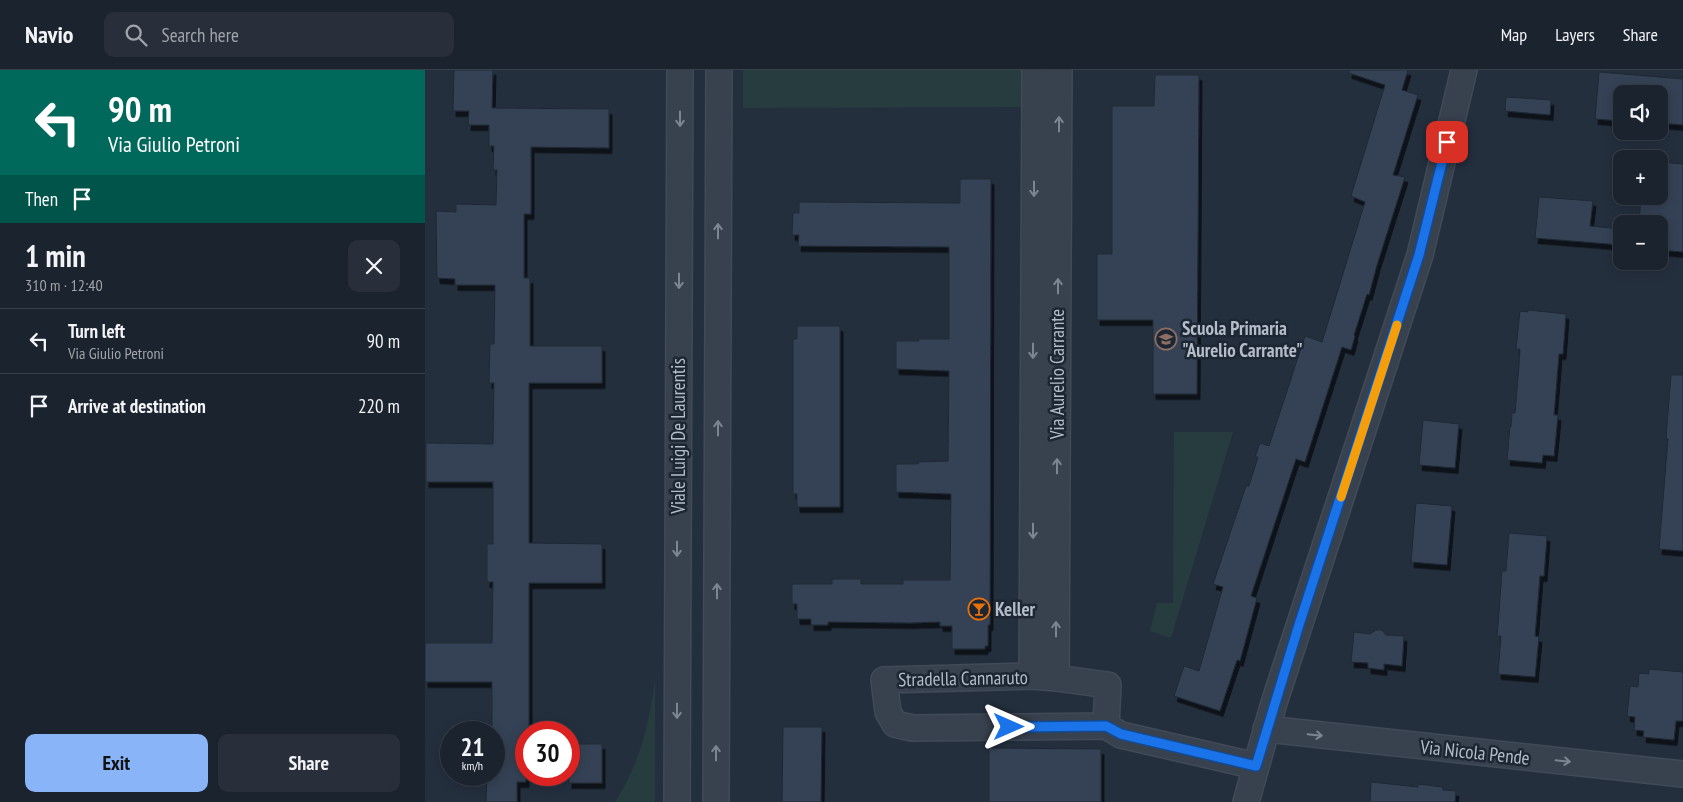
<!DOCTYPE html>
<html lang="en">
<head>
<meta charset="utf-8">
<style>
  :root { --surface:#1b232e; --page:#282f3a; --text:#f1f3f6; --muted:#a0a4aa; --line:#39404a; --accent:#8ab4f8 }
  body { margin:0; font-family:"PT Sans Narrow",sans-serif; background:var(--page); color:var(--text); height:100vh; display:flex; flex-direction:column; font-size:19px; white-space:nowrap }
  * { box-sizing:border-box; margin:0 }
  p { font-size:16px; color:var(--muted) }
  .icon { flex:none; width:28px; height:28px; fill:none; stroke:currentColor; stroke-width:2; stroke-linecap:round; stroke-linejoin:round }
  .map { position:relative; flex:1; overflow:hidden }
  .details { display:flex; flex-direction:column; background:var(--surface); width:425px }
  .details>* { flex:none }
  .banner { background:#00695c; color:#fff; overflow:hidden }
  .tools { position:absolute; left:1188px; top:15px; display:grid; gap:10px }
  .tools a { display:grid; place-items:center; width:55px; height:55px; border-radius:10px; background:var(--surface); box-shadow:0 2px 12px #0003,0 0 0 1px var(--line); font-size:25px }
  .speed { position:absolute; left:15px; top:651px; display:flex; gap:10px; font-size:25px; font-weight:700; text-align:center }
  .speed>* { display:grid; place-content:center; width:65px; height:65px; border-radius:50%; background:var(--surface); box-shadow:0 2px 12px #0003,0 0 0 1px var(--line); line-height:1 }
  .speed small { font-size:12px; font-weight:400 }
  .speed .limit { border:8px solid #d22; background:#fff; color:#111 }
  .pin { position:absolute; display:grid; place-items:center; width:42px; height:42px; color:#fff; margin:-21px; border-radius:10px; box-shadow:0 2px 8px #0006 }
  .me { position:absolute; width:55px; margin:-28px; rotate:90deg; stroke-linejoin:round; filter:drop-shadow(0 0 4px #0008) }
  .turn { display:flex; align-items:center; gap:18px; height:105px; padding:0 25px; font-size:22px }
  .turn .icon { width:65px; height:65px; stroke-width:2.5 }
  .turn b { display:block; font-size:35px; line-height:42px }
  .then { display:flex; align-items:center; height:48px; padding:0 25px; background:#0003; gap:10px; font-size:19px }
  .round { display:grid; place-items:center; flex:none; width:52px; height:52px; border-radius:10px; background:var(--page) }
  .overview { display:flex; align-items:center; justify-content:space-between; height:85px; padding:0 25px }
  h1 { font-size:30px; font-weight:800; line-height:38px }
  .button { display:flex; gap:10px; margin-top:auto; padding:10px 25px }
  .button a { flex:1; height:58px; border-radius:10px; background:var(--accent); color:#111; font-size:20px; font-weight:800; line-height:58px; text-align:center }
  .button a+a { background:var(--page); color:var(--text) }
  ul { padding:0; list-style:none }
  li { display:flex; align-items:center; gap:15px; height:65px; padding:0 25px; border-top:1px solid var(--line) }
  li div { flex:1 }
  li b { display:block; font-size:19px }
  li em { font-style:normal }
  header { display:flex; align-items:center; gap:30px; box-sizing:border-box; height:70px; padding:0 25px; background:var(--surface); border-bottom:1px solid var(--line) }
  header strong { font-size:24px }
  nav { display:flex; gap:28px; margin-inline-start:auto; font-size:18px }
  .search { width:350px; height:45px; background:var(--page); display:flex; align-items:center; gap:12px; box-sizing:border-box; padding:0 18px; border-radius:10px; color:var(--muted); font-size:19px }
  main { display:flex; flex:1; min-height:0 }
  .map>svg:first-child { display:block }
</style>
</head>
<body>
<header>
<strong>Navio</strong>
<div class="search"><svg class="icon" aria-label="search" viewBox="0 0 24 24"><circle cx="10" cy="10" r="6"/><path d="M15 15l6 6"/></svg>Search here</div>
<nav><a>Map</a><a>Layers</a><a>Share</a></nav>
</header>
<main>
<section class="details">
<div class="banner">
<div class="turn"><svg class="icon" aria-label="left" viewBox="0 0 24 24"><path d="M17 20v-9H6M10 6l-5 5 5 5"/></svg><div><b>90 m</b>Via Giulio Petroni</div></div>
<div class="then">Then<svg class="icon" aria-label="arrive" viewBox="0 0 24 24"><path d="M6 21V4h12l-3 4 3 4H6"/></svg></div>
</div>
<div class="overview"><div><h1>1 min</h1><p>310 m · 12:40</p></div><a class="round"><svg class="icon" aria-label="close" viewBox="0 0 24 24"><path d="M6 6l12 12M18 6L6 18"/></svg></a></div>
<ul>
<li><svg class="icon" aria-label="left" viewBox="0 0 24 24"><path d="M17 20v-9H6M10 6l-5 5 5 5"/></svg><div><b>Turn left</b><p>Via Giulio Petroni</p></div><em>90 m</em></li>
<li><svg class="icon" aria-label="arrive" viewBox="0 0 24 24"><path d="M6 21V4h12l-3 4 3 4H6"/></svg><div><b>Arrive at destination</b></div><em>220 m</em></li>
</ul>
<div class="button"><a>Exit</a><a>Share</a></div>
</section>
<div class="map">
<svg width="1258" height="732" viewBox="0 0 1258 732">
  <defs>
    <filter id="shadow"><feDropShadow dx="3" dy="5.5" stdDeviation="0" flood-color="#0009"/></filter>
  </defs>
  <rect width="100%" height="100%" fill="#242f3e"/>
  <g fill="#263c3f">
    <polygon points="318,0 596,0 596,37 318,38"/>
    <polygon points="749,362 808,362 746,568 725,561 732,533 748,533"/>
    <path d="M 230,610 L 230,732 L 190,732 C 215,693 224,655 230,610 Z"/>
  </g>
  <g fill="#364354" stroke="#1f2835" filter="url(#shadow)">
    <polygon points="29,0 68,0 67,38 184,39 184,78 106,77 106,144 99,144 99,208 105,208 105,276 177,276 177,313 104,313 104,473 177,474 177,513 104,513 104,662 101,662 101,712 92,712 92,732 61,732 62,705 69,705 69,662 67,662 67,612 0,612 0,573 67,573 68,512 62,512 62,474 68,474 68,412 1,412 1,373 68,374 69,313 64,313 65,274 69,274 70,215 30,215 30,209 12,208 11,141 31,142 31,134 71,135 72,100 68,100 69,76 64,76 64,55 43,55 44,41 28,41"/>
    <polygon points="924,0 983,0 977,20 993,25 968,105 980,107 952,195 944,225 942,224 929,265 930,266 926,280 917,277 880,392 871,389 826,526 832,528 815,591 812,590 795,641 749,626 759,596 774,601 798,517 788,514 821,416 824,416 833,387 830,387 835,373 844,376 880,266 897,272 940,132 926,126 960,15 924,3"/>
    <polygon points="1174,2 1258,9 1258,55 1234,53 1234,24 1196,24 1196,51 1170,49"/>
    <polygon points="730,5 774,5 772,324 728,324 728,250 672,250 672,184 687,184 687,36 729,36"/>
    <polygon points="1081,27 1126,30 1125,45 1080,41"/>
    <polygon points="1234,92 1258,94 1258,182 1234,180 1234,154 1214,154 1216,127 1234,129"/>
    <polygon points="535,109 566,109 565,555 563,555 563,576 560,576 560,579 527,579 527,556 515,556 515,552 485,553 403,552 403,555 386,555 386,549 372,549 372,534 367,534 367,514 407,514 407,509 436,509 436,514 478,514 478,510 525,510 526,424 471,422 471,394 493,394 493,392 523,391 524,301 471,299 471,271 494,271 493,269 524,269 524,177 373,176 374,165 367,165 368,143 374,143 374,132 535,133"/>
    <polygon points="1114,127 1168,131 1165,156 1196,159 1196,175 1110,168"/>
    <polygon points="1103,240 1141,244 1138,284 1134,284 1129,345 1133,345 1129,386 1118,385 1117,393 1082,390 1085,357 1086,357 1087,343 1090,343 1094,295 1095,279 1091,279 1095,241 1103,242"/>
    <polygon points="372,256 415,256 415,437 372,437 372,424 368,424 368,269 372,269"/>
    <polygon points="1246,305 1258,305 1258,481 1234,479 1243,369 1241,368"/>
    <polygon points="998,350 1034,354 1030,398 994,395"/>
    <polygon points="991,433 1027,436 1022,495 986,492"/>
    <polygon points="1084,463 1122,466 1119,506 1115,506 1110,566 1114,567 1110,607 1073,604 1076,566 1072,566 1073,555 1077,501 1081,501"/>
    <polygon points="951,560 957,560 961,565 979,566 977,596 959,594 959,600 943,598 943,593 926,592 929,562 945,564"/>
    <polygon points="1224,599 1258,602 1258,651 1251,651 1249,670 1218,667 1219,661 1209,660 1210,647 1202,646 1205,616 1213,617 1214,603 1224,604"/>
    <polygon points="358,657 397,657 396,732 357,732"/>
    <rect x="144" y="674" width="33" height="39"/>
    <polygon points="564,678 676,679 676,732 564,732"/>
    <polygon points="946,712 993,717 993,714 1018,717 1018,720 1031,721 1030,732 945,732"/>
  </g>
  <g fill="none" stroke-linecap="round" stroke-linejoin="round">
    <g stroke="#414a57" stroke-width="28">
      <g id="minor">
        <polyline points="607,606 610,0"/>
        <polyline points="631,608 634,0"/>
        <polyline points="681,656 683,615 631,608 607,606 459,610 463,642 470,654 487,658 681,656 696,665 831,696"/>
        <polyline points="841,659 1258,704"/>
        <polyline points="252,732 255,0"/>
        <polyline points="291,732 294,0"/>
        <polyline points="821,732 849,633 995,185 1039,0"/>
      </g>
    </g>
    <use href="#minor" stroke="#38414e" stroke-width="25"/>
  </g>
  <defs><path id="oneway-shaft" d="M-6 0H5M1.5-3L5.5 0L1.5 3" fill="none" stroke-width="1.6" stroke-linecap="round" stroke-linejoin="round" transform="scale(1.25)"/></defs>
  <g stroke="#7c8592">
    <use href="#oneway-shaft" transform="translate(255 49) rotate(90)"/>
    <use href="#oneway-shaft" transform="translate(634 54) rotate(-90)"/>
    <use href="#oneway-shaft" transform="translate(609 119) rotate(90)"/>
    <use href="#oneway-shaft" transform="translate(293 161) rotate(-90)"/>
    <use href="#oneway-shaft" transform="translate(254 211) rotate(90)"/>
    <use href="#oneway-shaft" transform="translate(633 216) rotate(-90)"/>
    <use href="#oneway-shaft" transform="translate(608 281) rotate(90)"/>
    <use href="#oneway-shaft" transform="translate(293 358) rotate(-90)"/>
    <use href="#oneway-shaft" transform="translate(632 396) rotate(-90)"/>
    <use href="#oneway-shaft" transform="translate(608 461) rotate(90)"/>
    <use href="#oneway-shaft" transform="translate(252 479) rotate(90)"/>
    <use href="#oneway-shaft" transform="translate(292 521) rotate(-90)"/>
    <use href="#oneway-shaft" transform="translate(631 559) rotate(-90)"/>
    <use href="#oneway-shaft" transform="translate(252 641) rotate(90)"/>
    <use href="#oneway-shaft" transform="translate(890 665) rotate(6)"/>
    <use href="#oneway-shaft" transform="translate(291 683) rotate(-90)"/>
    <use href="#oneway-shaft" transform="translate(1138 691) rotate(6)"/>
  </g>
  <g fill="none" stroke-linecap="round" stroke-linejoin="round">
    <g stroke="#114b97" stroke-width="12">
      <polyline id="route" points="584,657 681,656 696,664 831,696 873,558 994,185 1022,72"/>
    </g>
    <use href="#route" stroke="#1a73e8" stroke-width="9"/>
    <polyline stroke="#f59e0b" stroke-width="9" points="916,427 972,255"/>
  </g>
  <defs>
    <g id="school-ring" transform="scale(1.125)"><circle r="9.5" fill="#1d2633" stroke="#8d6e63" stroke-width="1.5"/><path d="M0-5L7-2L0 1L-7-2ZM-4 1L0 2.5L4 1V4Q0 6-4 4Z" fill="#8d6e63"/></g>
    <g id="bar-ring" transform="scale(1.125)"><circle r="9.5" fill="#1d2633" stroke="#e8710a" stroke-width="1.5"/><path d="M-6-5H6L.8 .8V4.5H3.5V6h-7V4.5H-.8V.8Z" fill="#e8710a"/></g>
  </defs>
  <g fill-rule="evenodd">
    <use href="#school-ring" x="741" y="269"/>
    <use href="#bar-ring" x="554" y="539"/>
  </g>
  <g text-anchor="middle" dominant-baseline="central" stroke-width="5" stroke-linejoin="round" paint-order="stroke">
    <g font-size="19" font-weight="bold" fill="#b4bcc9" stroke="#1d2633" text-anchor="start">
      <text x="757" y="258">Scuola Primaria<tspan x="757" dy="22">"Aurelio Carrante"</tspan></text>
      <text x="570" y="539">Keller</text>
    </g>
    <g font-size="19" fill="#b4bcc9" stroke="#1d2633">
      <text transform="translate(632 304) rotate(-90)">Via Aurelio Carrante</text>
      <text transform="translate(253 366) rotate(-90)">Viale Luigi De Laurentis</text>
      <text transform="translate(538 608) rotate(-1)">Stradella Cannaruto</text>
      <text transform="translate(1050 682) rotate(6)">Via Nicola Pende</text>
    </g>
  </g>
</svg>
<div class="tools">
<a><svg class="icon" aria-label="sound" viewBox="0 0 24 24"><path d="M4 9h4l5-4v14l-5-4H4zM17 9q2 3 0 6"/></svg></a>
<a>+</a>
<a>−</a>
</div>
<div class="speed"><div>21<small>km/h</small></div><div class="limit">30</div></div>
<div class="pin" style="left:1022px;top:72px;background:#d93025"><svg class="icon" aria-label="arrive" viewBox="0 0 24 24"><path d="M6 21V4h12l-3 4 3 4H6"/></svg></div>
<svg class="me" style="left:584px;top:657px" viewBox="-20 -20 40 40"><path d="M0-17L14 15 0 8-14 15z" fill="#1a73e8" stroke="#fff" stroke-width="4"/></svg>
</div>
</main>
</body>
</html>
